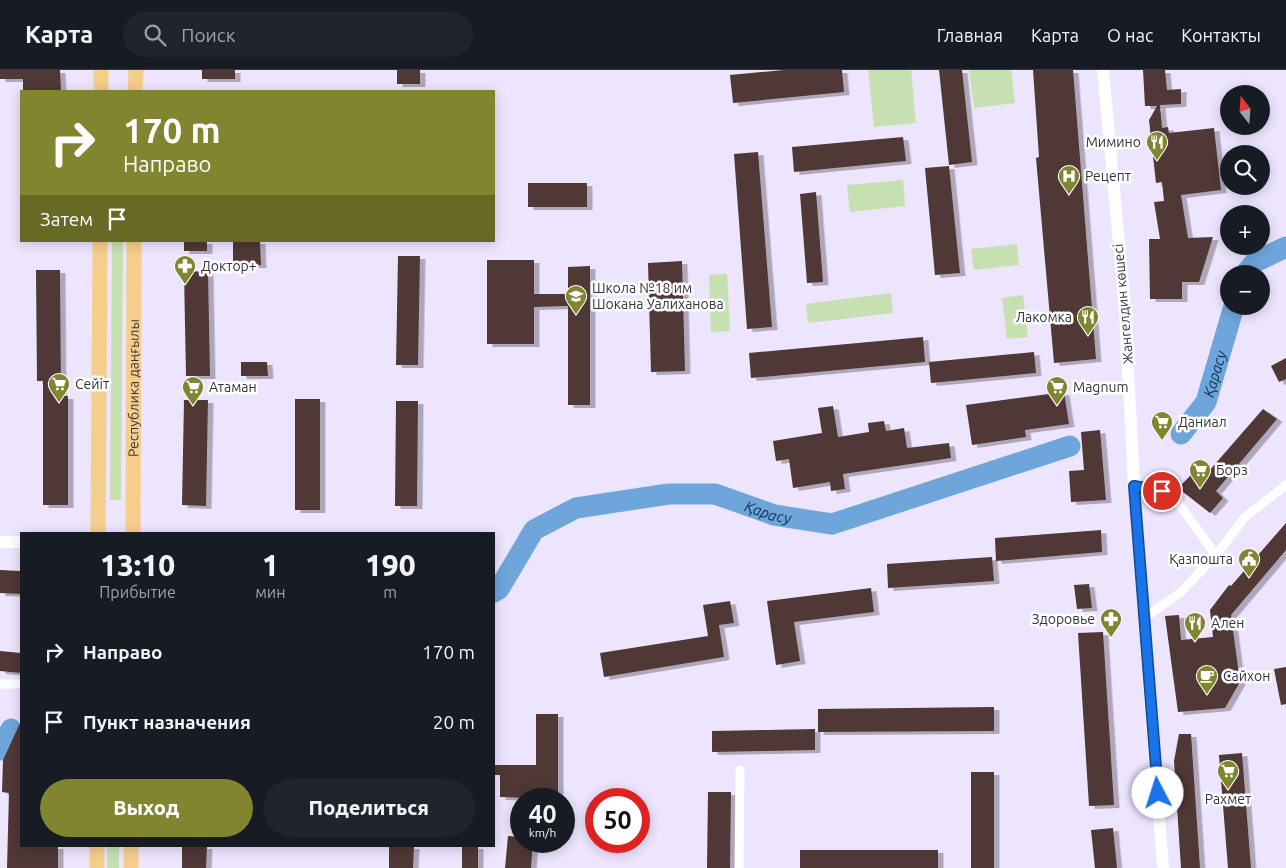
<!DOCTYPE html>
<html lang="ru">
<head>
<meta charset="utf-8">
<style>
  :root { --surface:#171b24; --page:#20242c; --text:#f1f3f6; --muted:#9ea1a6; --line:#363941; --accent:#81852f }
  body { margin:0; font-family:Ubuntu,sans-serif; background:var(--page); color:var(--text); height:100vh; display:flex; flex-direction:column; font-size:19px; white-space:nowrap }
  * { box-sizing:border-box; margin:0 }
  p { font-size:16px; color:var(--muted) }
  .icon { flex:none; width:28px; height:28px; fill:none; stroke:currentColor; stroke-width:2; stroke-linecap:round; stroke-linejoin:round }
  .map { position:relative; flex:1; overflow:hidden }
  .panel { position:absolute; left:20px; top:462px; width:475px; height:315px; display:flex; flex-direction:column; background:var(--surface); border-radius:0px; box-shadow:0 2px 12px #0003 }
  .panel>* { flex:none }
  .top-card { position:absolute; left:20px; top:20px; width:475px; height:152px; border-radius:0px; box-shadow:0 2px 12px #0003; background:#81852f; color:#fff; overflow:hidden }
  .needle { width:32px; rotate:343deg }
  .controls { position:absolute; left:1220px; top:15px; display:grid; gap:10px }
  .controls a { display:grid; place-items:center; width:50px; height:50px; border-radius:50%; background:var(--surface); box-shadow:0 2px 12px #0003; font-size:25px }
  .speed { position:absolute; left:510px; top:718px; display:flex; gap:10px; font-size:25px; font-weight:700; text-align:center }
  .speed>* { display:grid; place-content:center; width:65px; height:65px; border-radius:50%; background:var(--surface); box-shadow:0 2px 12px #0003; line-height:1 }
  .speed small { font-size:12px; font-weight:400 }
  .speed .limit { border:8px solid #d22; background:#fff; color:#111 }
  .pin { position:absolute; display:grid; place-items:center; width:42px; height:42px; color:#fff; margin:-21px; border:2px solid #fff; border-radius:50%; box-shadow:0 1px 5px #0007 }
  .me { position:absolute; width:55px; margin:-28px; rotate:355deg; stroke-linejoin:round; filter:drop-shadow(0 0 4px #0008) }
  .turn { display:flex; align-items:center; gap:18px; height:105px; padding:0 20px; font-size:22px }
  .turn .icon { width:65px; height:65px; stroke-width:2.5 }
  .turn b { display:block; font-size:35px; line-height:42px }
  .then { display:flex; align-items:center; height:48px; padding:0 20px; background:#0003; gap:10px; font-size:19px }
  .eta { display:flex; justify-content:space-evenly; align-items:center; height:85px; text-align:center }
  .eta b { font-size:30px; font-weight:800; line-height:35px }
  .action { display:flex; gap:10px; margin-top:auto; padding:10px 20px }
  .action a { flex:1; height:58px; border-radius:30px; background:var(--accent); color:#fff; font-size:20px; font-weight:800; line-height:58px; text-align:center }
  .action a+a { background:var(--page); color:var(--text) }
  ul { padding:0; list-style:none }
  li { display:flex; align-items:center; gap:15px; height:70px; padding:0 20px }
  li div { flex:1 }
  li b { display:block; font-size:19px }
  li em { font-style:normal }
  header { display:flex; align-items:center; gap:30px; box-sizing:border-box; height:70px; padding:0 25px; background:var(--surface); border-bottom:1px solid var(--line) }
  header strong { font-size:24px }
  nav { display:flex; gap:28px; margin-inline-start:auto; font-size:18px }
  .search { width:350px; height:45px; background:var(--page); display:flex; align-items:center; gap:12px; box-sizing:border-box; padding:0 18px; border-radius:28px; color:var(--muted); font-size:19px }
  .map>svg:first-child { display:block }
</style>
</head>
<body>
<header>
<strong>Карта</strong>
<div class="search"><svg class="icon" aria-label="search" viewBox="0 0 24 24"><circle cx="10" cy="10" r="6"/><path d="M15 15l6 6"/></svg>Поиск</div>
<nav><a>Главная</a><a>Карта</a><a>О нас</a><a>Контакты</a></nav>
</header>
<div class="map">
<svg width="1286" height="798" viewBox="0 0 1286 798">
  <defs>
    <filter id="shadow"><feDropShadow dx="5.5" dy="3" stdDeviation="0" flood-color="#0004"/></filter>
  </defs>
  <rect width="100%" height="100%" fill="#ede4fe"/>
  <g fill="#c6e0b1">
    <polygon points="868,0 911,0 916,53 874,57"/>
    <polygon points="969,0 1011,0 1015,33 974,38"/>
    <polygon points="903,110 905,136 850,142 847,115"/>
    <polygon points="112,171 123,171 121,430 110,430"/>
    <polygon points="1017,174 1019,195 974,200 971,179"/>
    <polygon points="727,204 730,261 711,262 709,205"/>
    <polygon points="891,223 893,243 808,253 806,234"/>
    <polygon points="1023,225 1028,267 1007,269 1002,228"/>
    <rect x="107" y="776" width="12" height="22"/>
  </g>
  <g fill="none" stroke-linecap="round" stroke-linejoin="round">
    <g stroke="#6ea5db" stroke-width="21">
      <polyline points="1245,204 1255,192 1286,177"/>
      <path id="s1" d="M 1181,364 L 1206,332 L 1234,236"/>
      <path id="s2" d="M 494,522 L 499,519 L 534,460 L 576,438 L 669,424 L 715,424 L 774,445 L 832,454 L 1070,376"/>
      <polyline points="0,680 11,659"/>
    </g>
  </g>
  <g fill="#4f3734" filter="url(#shadow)">
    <polygon points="0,0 60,0 61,21 23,21 23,9 0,9"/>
    <rect x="202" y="0" width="33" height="9"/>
    <rect x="397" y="0" width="23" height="14"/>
    <polygon points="784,0 842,0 844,22 733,33 730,5"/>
    <polygon points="939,0 962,0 972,92 949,95"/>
    <polygon points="1033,0 1073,0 1096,289 1054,293 1036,88 1039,87"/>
    <polygon points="1143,0 1165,0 1167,20 1181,19 1181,34 1160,35 1162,58 1168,57 1169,63 1214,58 1221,120 1181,125 1188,168 1213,167 1199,212 1182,212 1182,229 1150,229 1149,169 1160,169 1154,132 1164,131 1162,112 1156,113 1149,50 1157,36 1145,36"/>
    <polygon points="903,67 906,91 794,102 792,77"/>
    <polygon points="758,82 772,257 747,259 734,84"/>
    <polygon points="949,96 960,203 935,205 925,98"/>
    <rect x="528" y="113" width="59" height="24"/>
    <polygon points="816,122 823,212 807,213 800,124"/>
    <rect x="184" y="171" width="23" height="10"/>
    <polygon points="233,171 260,171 261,195 233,195"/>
    <polygon points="398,186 420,186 418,295 396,295"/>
    <polygon points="487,190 534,190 534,224 568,224 568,197 590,196 590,335 568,335 568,236 534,237 534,274 487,274"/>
    <polygon points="682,191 685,301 651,302 648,193"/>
    <polygon points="36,200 60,200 61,326 68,326 68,435 43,435 43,311 37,311"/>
    <polygon points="208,201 210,306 186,306 184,202"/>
    <polygon points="923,267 925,292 751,308 749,283"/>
    <polygon points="1034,282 1036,303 931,313 929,292"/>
    <polygon points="1286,288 1286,309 1279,312 1271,296"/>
    <polygon points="241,292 267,292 268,306 241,306"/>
    <polygon points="1064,322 1069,354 1025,360 1026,367 972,375 966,335"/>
    <rect x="295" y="329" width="25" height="111"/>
    <polygon points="184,330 208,330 206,436 182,435"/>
    <polygon points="396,331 418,331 417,436 395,436"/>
    <polygon points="833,336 838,367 869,362 868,353 884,351 886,361 904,358 907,378 949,373 951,388 843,404 845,419 831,421 830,412 793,418 789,389 776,391 773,371 822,363 818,338"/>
    <polygon points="1263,339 1277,349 1216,421 1223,428 1210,443 1178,418 1194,402 1202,409"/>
    <polygon points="1100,360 1106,430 1071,432 1069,401 1084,400 1081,362"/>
    <polygon points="1286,453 1286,480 1231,545 1240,612 1225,638 1178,642 1165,546 1179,545 1181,570 1213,567 1210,540 1229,515 1231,516"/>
    <polygon points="1101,460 1102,482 996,491 995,468"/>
    <polygon points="992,487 994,511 888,518 887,494"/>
    <polygon points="0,500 21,501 21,524 0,523"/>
    <polygon points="1089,514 1092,538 1077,539 1074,515"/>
    <polygon points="871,518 874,542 794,552 800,591 776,595 767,531"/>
    <polygon points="730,531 734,553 719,555 724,587 604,607 600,583 708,566 703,535"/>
    <polygon points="1103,562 1114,735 1089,736 1078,563"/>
    <polygon points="0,581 21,583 21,603 0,601"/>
    <polygon points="1286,597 1286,634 1281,635 1274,599"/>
    <polygon points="994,637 994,661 818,662 818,639"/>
    <polygon points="536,644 558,644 558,729 500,727 500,705 494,705 494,695 536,695"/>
    <polygon points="21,651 21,776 58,776 58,798 7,798 9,723 2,722 3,690"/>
    <polygon points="815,659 815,680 712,682 712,661"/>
    <polygon points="1179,664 1191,664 1200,798 1181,798 1174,691"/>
    <polygon points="1242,683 1251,798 1228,798 1219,685"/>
    <rect x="971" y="702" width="23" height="96"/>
    <polygon points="708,722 731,722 730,798 707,798"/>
    <polygon points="1113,758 1117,798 1095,798 1091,760"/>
    <polygon points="508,766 521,767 521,771 533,771 531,798 505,798"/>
    <polygon points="182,776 207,776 206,798 182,798"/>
    <polygon points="389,776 414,776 413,798 389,798"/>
    <rect x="462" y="776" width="16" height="22"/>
    <rect x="800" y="780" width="138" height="18"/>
  </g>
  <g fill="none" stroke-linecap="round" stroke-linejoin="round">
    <g stroke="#fff" stroke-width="9">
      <polyline points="1134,416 1162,421 1175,429 1216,485"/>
      <polyline points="1144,548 1180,523 1216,485 1245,447 1286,415"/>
      <polyline points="0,614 21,614"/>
      <polyline points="739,798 740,700"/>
    </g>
    <g stroke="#fff" stroke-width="12">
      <polyline points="1103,0 1125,239 1134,416 1163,798"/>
      <polyline points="0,472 21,472"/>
    </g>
    <g stroke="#f5ce8c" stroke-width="15">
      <polyline points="101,21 101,0"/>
      <polyline points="135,21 136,0"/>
      <polyline points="98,464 100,171"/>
      <path id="s3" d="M 133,464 L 134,171"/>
      <polyline points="97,776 97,798"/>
      <polyline points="131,798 131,776"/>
    </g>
  </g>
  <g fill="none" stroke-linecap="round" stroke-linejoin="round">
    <g stroke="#114b97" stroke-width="12">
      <polyline id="route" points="1158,723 1134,416 1162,421"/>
    </g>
    <use href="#route" stroke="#1a73e8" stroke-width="9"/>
  </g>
  <defs>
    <g id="restaurant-pin" transform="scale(1.125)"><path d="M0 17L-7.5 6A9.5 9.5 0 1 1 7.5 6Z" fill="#81852f" stroke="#fff"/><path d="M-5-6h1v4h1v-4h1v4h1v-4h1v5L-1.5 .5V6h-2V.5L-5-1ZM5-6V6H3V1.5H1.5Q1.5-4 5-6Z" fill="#fff"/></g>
    <g id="hospital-pin" transform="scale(1.125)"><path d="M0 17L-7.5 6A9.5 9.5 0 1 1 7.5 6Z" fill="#81852f" stroke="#fff"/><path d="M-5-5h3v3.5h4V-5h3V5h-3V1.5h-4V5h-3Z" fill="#fff"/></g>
    <g id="pharmacy-pin" transform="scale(1.125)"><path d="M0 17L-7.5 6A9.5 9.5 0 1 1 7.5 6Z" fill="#81852f" stroke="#fff"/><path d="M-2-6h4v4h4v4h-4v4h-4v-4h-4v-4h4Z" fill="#fff"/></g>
    <g id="school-pin" transform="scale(1.125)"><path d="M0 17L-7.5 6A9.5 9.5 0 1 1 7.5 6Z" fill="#81852f" stroke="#fff"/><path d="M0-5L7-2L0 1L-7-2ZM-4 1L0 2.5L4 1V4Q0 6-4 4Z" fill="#fff"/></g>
    <g id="supermarket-pin" transform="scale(1.125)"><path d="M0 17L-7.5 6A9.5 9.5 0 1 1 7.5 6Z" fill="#81852f" stroke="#fff"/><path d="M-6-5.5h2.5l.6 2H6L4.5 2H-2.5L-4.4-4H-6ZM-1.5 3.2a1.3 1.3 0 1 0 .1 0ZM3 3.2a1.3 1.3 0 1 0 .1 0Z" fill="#fff"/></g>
    <g id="civic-pin" transform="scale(1.125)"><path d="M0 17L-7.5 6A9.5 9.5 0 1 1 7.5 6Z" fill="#81852f" stroke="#fff"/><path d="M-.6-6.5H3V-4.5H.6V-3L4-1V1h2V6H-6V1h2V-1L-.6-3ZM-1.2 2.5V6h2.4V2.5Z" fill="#fff"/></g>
    <g id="cafe-pin" transform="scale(1.125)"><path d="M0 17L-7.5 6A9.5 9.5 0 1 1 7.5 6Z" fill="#81852f" stroke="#fff"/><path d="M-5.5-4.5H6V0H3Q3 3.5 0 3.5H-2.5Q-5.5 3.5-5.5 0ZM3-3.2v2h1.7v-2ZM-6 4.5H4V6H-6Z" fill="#fff"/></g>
  </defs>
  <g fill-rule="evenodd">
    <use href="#restaurant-pin" x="1157" y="72"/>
    <use href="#hospital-pin" x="1069" y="106"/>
    <use href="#pharmacy-pin" x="185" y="196"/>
    <use href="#school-pin" x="576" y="226"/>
    <use href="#restaurant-pin" x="1088" y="247"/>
    <use href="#supermarket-pin" x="59" y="314"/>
    <use href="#supermarket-pin" x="193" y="317"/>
    <use href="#supermarket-pin" x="1057" y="317"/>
    <use href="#supermarket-pin" x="1162" y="352"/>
    <use href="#supermarket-pin" x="1200" y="400"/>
    <use href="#civic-pin" x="1249" y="489"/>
    <use href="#pharmacy-pin" x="1111" y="549"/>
    <use href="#restaurant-pin" x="1195" y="553"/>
    <use href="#cafe-pin" x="1207" y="606"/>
    <use href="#supermarket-pin" x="1228" y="701"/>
  </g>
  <g text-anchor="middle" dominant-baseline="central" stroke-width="5" stroke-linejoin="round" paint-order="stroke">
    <g font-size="14" fill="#36333c" stroke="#fff" text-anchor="start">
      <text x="1141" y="72" text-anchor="end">Мимино</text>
      <text x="1085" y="106">Рецепт</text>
      <text x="201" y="196">Доктор+</text>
      <text x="592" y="218">Школа №18 им<tspan x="592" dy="16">Шокана Уалиханова</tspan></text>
      <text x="1072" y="247" text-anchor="end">Лакомка</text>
      <text x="75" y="314">Сейіт</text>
      <text x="209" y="317">Атаман</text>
      <text x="1073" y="317">Magnum</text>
      <text x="1178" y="352">Даниал</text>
      <text x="1216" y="400">Борз</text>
      <text x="1233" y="489" text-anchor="end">Қазпошта</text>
      <text x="1095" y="549" text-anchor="end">Здоровье</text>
      <text x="1211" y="553">Ален</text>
      <text x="1223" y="606">Сайхон</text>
      <text x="1228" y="729" text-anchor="middle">Рахмет</text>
    </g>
    <g font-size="14" fill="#36333c" stroke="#fff">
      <text transform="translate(1123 234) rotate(-95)">Жангелдин көшесі</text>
      <text stroke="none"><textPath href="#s3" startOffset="146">Республика даңғылы</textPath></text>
    </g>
    <g font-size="15" font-style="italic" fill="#073154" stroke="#fff">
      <text stroke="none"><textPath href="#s1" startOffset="70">Қарасу</textPath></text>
      <text stroke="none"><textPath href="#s2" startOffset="318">Қарасу</textPath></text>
    </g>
  </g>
</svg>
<div class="controls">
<a><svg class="needle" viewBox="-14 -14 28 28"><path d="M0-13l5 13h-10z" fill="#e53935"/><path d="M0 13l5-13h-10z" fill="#9ea1a6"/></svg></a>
<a><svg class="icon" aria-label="search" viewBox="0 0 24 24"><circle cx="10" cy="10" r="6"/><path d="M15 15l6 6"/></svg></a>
<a>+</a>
<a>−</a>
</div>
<div class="speed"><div>40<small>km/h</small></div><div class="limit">50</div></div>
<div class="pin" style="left:1162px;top:421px;background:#d93025"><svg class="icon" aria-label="arrive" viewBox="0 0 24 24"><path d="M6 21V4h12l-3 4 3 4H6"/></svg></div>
<svg class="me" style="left:1158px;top:723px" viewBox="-20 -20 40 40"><circle r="19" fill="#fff"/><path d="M0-13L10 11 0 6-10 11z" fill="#1a73e8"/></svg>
<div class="top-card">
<div class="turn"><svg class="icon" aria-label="right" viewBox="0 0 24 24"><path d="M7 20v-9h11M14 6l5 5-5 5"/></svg><div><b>170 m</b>Направо</div></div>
<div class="then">Затем<svg class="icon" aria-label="arrive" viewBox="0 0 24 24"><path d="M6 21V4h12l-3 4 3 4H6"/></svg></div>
</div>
<section class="panel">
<div class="eta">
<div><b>13:10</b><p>Прибытие</p></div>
<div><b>1</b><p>мин</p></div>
<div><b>190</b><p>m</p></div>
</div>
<ul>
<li><svg class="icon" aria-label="right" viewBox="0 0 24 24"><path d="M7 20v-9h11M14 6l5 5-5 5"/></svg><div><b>Направо</b></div><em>170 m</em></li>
<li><svg class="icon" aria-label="arrive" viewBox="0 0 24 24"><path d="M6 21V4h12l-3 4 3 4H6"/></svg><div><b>Пункт назначения</b></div><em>20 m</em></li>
</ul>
<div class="action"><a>Выход</a><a>Поделиться</a></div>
</section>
</div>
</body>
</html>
